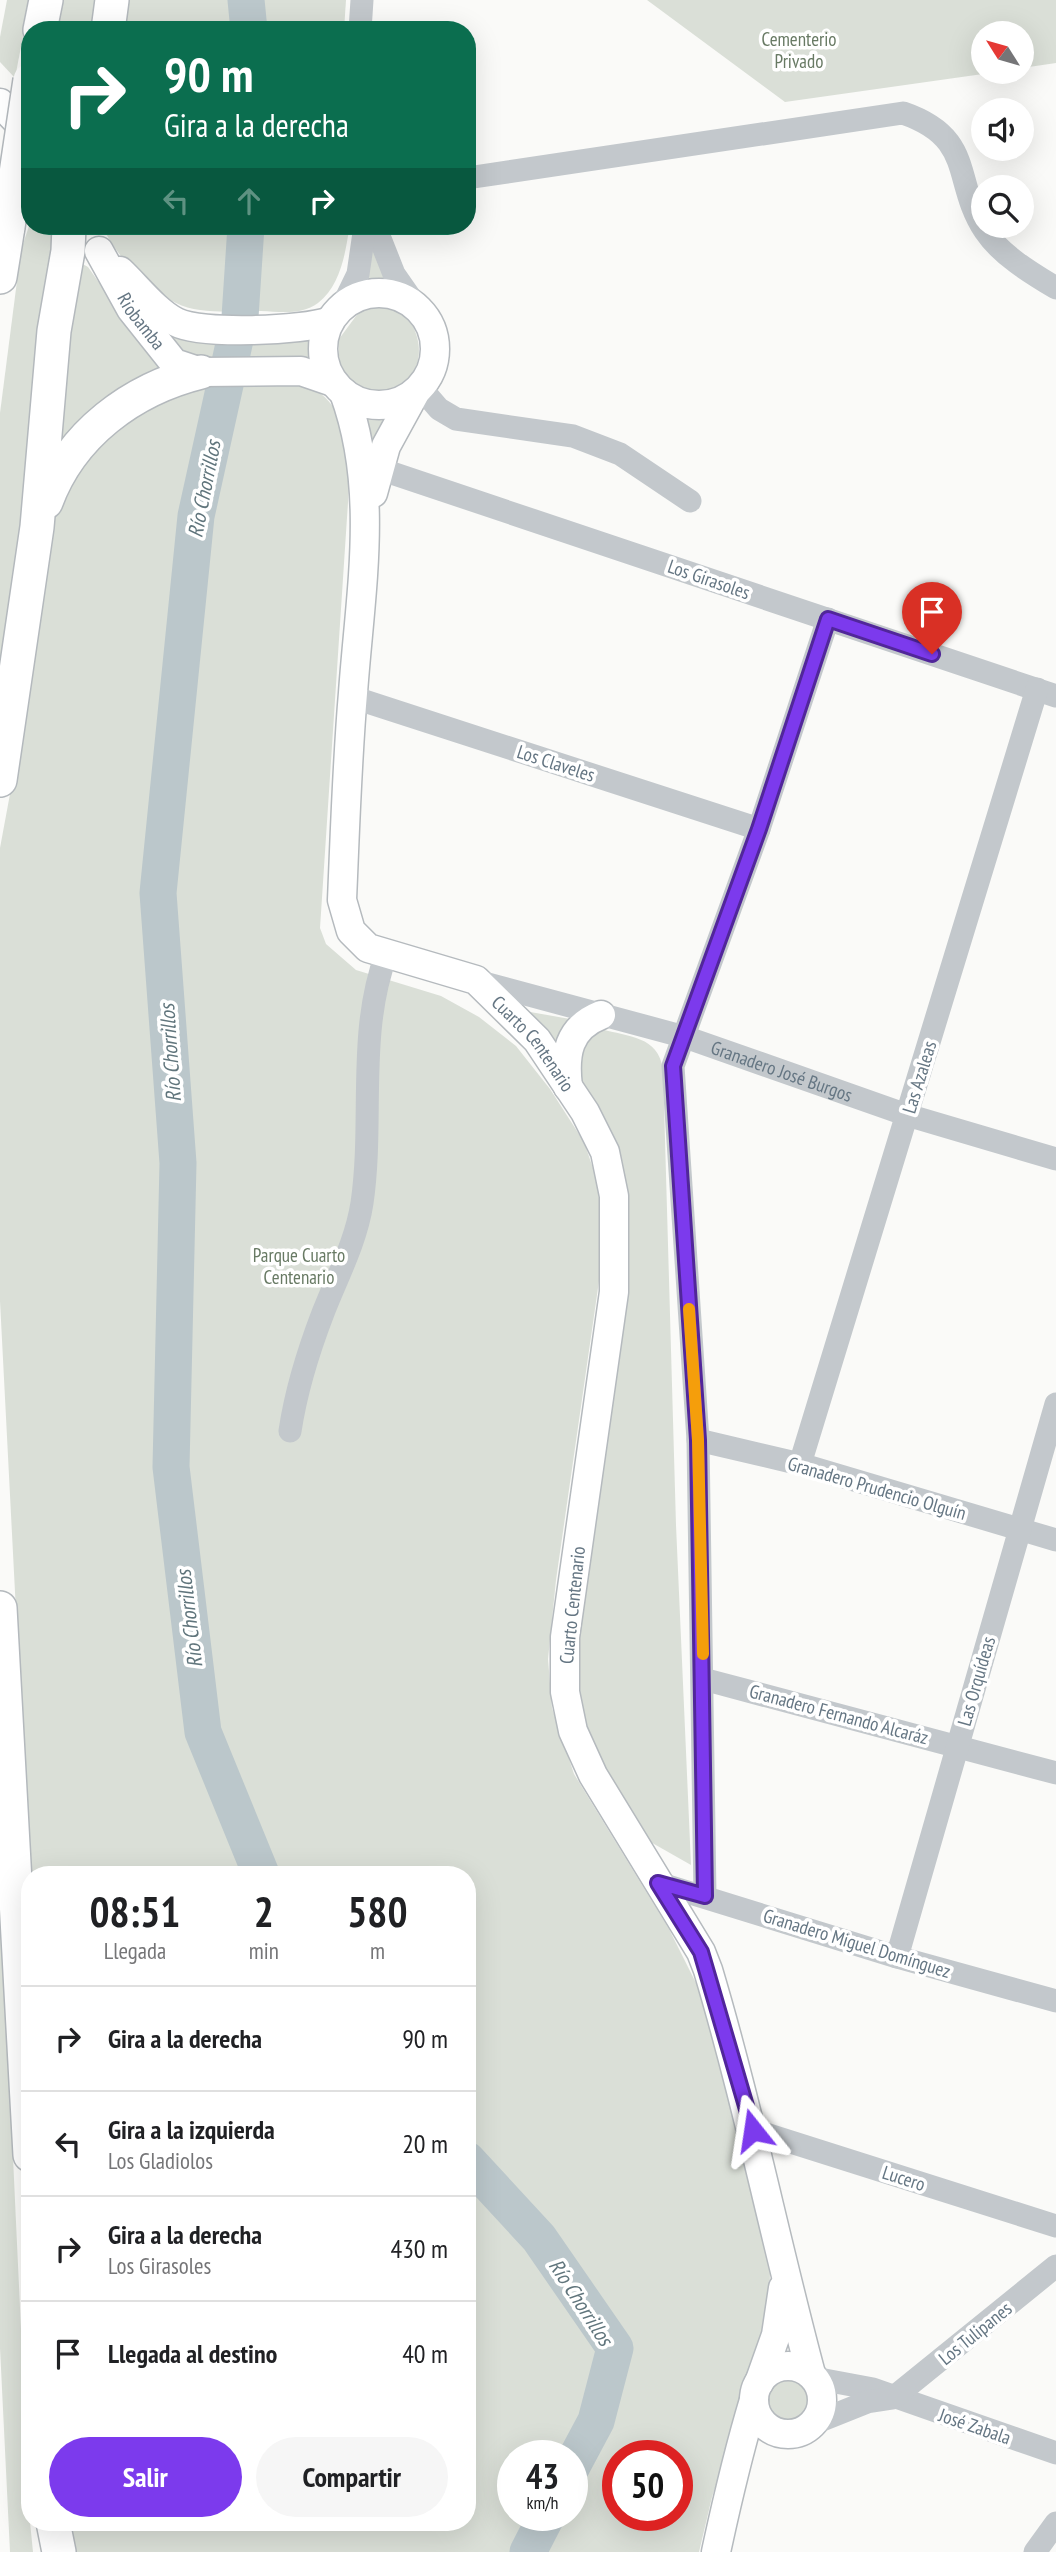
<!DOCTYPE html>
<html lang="es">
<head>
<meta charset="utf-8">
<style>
  :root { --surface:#fff; --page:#f6f6f6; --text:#202124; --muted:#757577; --line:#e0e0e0; --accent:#7c3aed }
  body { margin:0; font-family:"PT Sans Narrow",sans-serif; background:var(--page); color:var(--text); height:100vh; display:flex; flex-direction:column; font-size:26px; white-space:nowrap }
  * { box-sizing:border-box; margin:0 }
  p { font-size:23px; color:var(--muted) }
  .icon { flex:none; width:38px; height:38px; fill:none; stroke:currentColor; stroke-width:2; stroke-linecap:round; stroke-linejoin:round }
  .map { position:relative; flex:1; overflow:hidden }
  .panel { position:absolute; left:21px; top:1866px; width:455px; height:665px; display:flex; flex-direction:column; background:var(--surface); border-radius:28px; box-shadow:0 7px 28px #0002 }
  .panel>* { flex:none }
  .top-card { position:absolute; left:21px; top:21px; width:455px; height:214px; border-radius:28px; box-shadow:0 7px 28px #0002; background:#0b6e4f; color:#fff; overflow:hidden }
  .needle { width:46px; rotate:307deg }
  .fabs { position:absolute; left:971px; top:21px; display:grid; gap:14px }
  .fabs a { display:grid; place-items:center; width:63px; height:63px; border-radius:50%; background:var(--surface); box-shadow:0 7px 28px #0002; font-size:35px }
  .speed { position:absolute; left:497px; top:2440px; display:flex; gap:14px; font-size:35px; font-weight:700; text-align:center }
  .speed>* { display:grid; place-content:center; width:91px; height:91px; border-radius:50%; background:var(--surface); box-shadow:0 7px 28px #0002; line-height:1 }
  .speed small { font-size:18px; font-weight:400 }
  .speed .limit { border:10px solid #d22; background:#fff; color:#111 }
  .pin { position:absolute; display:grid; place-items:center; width:60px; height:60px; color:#fff; margin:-72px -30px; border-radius:50% 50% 50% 0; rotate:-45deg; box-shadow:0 0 7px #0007 }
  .pin .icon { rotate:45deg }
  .me { position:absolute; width:77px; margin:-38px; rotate:345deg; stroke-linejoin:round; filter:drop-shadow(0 0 5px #0008) }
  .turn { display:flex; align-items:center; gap:24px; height:147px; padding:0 28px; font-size:32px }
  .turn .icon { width:91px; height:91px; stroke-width:2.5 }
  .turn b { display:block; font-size:49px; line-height:60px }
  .lanes { display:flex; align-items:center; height:66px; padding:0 28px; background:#0003; justify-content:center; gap:35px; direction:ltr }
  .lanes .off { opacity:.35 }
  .eta { display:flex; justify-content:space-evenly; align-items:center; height:119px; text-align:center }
  .eta b { font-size:42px; font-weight:600; line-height:49px }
  .action { display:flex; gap:14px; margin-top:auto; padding:14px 28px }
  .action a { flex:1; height:80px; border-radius:42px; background:var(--accent); color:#fff; font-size:28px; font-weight:600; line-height:80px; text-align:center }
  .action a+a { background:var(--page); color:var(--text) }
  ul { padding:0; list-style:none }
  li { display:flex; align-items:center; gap:21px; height:105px; padding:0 28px; border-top:2px solid var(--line) }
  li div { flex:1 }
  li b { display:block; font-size:26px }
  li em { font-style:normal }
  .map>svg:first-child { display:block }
</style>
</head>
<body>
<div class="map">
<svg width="1056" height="2552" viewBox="0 0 1056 2552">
  <rect width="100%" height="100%" fill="#fafaf8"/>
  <g fill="#dadfd7" fill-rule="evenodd">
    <polygon points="7,0 30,0 15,78 0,62 0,37"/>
    <polygon points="61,0 95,0 92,30 56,30"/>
    <polygon points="122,0 346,0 344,30 118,30"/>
    <polygon points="647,0 1056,0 1056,63 1022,68 1022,33 984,33 984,72 997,72 785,102"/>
    <polygon points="30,223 47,226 55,244 0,699 0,413 21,250"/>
    <path d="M 102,226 L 349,226 L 349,230 C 345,255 340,286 318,303 C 302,315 282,312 261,311 C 235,311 200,315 176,303 C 145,288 116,255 102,226 Z"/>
    <polygon points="373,240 386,280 366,280"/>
    <polygon points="79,262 88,267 146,349 172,371 52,460"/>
    <path d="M 383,304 C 399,308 409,315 415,331 C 441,398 331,426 339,339 L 359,312 Z"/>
    <polygon points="148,317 314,339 315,361 212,362 187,356"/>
    <path d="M 299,381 C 343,400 344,428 350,472 L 320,928 L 326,944 L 356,970 L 441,996 L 479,1017 L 516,1046 L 550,1089 L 584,1142 L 595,1174 L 602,1216 L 600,1274 L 556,1580 L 548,1659 L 552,1708 L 574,1774 L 669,1929 L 700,1991 L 756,2204 L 770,2271 L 769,2322 L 712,2497 L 699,2552 L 71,2552 L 68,2522 L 467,2522 L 467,1874 L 30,1874 L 30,1883 L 0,1301 L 0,848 L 30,686 L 54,505 L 109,429 L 185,387 ZM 513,2455 L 572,2455 L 572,2515 L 513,2515 ZM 618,2455 L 677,2455 L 677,2515 L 618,2515 Z"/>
    <polygon points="360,409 386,419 370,459"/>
    <polygon points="519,1010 570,1019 560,1057"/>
    <path d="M 601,1029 C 629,1037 658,1036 663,1069 L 676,1525 L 691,1865 L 647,1840 L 590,1743 L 579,1705 L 577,1635 L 608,1422 L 608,1128 L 600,1110 L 581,1084 L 576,1043 Z"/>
    <polygon points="0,1879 30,2522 33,2552 10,2552 0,2348"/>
    <circle cx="789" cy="2400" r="26"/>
  </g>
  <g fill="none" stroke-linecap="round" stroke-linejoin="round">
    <g stroke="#bbc7cb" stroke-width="37">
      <polyline points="246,0 249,30"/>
      <polyline points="246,226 240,317 196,516 158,893 178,1163 171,1467 203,1732 261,1874"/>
      <polyline points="467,2160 539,2238 615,2348 596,2421 572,2466"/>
      <polyline points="528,2552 547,2515"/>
    </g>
    <g stroke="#b5babe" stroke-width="31">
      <g id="major">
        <polyline points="0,103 30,135"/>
        <path id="s2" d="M 99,251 L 131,309 L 174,363 L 201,372 L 301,371 L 333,382"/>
        <path d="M 120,271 C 137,287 155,311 176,322 C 200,335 304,331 330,321"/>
        <circle cx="379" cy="349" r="56"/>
        <path id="s3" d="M 344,393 C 380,490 360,593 353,693 C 347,762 345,831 342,900 L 351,931 L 368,948 L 476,980 L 537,1040 L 585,1112 L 605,1152 L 614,1196 L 614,1292 L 565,1637 L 565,1692 L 573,1731 L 593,1775 L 701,1952 L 708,1970 C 748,2104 775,2240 811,2374"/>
        <polyline points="373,493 386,446 415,393"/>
        <path d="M 568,1087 C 564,1054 568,1028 601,1015"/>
        <circle cx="788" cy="2400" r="34"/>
        <polyline points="759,2383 776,2335 783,2288"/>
        <path d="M 716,2552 C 727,2501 739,2450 754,2400"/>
      </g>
    </g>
    <g stroke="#b4b9bd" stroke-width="36">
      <g id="highway">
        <polyline points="40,30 46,0"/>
        <polyline points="108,30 112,0"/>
        <polyline points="0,277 8,227"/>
        <path d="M 46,502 C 71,434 132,389 201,372"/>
        <polyline points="0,780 37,527 54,331 68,251 69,226"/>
        <polyline points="0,1608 30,2155"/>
        <polyline points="53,2522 59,2552"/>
      </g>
    </g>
    <g stroke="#c3c8cc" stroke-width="23">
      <polyline points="360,30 362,0"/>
      <path d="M 467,178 L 903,113 C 976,138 952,181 985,231 C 1001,255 1031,273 1056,288"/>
      <polyline points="375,226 394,274 419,310"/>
      <polyline points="342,307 358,274 365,226"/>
      <polyline points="420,387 439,409 456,419 573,436 620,454 690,501"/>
      <polyline points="365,464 1056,696"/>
      <polyline points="352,697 759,829"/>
      <path id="s1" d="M 477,981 L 685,1037 L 907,1115 L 1056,1159"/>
      <path d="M 290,1431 C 296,1391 308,1352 323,1313 C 337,1277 356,1242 362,1203 C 374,1121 357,1034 386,955"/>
      <polyline points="698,1440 800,1464 1056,1540"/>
      <polyline points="800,1464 1037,689"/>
      <polyline points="703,1679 1056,1773"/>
      <polyline points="658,1883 897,1957 1056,2001"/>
      <polyline points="705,1896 698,1440 673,1066 759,829 828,619"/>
      <polyline points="897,1957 1056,1404"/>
      <polyline points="753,2130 1056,2226"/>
      <polyline points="814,2378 873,2389 1056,2453"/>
      <polyline points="812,2424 867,2402 893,2398 1056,2266"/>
      <polyline points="1035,2552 1056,2523"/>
    </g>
    <use href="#major" stroke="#fff" stroke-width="28"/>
    <use href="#highway" stroke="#fff" stroke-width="33"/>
    <g stroke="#b4b9bd" stroke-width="36" stroke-linecap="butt">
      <polyline id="highway-bridge" points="8,227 30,80"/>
    </g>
    <use href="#highway-bridge" stroke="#fff" stroke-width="33"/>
  </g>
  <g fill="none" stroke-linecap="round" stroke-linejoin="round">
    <g stroke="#51269a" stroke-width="18">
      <polyline id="route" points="753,2130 701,1952 658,1883 705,1896 698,1440 673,1066 759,829 828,619 932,654"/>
    </g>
    <use href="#route" stroke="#7c3aed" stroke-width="12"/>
    <polyline stroke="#f59e0b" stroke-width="12" points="689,1309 698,1440 703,1654"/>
  </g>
  <g text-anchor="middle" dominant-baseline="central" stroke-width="7" stroke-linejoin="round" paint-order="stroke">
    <g font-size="19" fill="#687a64" stroke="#fff">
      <text x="799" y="39">Cementerio<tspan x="799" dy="22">Privado</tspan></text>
      <text x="299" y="1255">Parque Cuarto<tspan x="299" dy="22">Centenario</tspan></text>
    </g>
    <g font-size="19" fill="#657683" stroke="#fff">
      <text stroke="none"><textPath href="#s2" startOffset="82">Riobamba</textPath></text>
      <text transform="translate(709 579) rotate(19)">Los Girasoles</text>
      <text transform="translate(556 763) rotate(18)">Los Claveles</text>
      <text stroke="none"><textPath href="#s3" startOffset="765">Cuarto Centenario</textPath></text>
      <text stroke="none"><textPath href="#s1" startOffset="318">Granadero José Burgos</textPath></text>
      <text transform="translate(919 1077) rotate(-73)">Las Azaleas</text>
      <text transform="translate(877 1488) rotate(16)">Granadero Prudencio Olguín</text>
      <text transform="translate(572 1605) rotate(-84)">Cuarto Centenario</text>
      <text transform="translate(976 1681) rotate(-74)">Las Orquídeas</text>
      <text transform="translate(839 1714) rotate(15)">Granadero Fernando Alcaráz</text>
      <text transform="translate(857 1943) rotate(17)">Granadero Miguel Domínguez</text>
      <text transform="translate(904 2178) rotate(18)">Lucero</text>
      <text transform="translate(975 2333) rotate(-39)">Los Tulipanes</text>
      <text transform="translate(975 2426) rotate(19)">José Zabala</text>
    </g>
    <g font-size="21" font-style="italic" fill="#60757c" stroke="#fff">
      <text transform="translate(204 489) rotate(-79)">Río Chorrillos</text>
      <text transform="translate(170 1053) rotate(-94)">Río Chorrillos</text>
      <text transform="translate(189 1619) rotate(-97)">Río Chorrillos</text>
      <text transform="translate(581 2302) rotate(57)">Río Chorrillos</text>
    </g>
  </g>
</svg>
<div class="fabs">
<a><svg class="needle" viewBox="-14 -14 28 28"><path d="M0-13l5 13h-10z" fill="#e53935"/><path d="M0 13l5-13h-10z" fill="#757577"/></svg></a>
<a><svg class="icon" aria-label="sound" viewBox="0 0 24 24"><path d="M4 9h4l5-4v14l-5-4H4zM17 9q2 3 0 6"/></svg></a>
<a><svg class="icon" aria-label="search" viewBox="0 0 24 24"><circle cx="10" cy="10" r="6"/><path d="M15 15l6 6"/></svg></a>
</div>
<div class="speed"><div>43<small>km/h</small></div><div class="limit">50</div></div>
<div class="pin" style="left:932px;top:654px;background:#d93025"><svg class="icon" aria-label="arrive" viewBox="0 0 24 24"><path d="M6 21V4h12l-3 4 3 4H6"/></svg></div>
<svg class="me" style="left:753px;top:2130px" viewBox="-20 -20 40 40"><path d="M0-17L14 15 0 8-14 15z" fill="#7c3aed" stroke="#fff" stroke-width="4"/></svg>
<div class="top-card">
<div class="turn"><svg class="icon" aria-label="right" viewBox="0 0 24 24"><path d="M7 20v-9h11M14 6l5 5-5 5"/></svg><div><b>90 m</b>Gira a la derecha</div></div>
<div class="lanes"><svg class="icon off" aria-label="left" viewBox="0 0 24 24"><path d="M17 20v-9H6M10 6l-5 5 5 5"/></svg><svg class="icon off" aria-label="ahead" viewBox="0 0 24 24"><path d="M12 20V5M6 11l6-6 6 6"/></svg><svg class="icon" aria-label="right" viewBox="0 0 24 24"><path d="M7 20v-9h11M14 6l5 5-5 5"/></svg></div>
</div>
<section class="panel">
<div class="eta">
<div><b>08:51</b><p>Llegada</p></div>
<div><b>2</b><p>min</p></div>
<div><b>580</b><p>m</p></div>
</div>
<ul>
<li><svg class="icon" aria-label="right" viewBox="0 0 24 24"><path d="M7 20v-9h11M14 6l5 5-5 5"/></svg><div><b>Gira a la derecha</b></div><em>90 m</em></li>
<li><svg class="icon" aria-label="left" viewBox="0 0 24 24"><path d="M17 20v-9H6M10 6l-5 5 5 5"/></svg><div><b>Gira a la izquierda</b><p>Los Gladiolos</p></div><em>20 m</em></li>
<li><svg class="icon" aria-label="right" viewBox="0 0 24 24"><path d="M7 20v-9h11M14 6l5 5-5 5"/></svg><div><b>Gira a la derecha</b><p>Los Girasoles</p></div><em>430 m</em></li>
<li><svg class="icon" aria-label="arrive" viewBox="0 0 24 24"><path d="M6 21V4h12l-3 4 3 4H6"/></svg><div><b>Llegada al destino</b></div><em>40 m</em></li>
</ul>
<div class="action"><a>Salir</a><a>Compartir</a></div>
</section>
</div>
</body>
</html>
